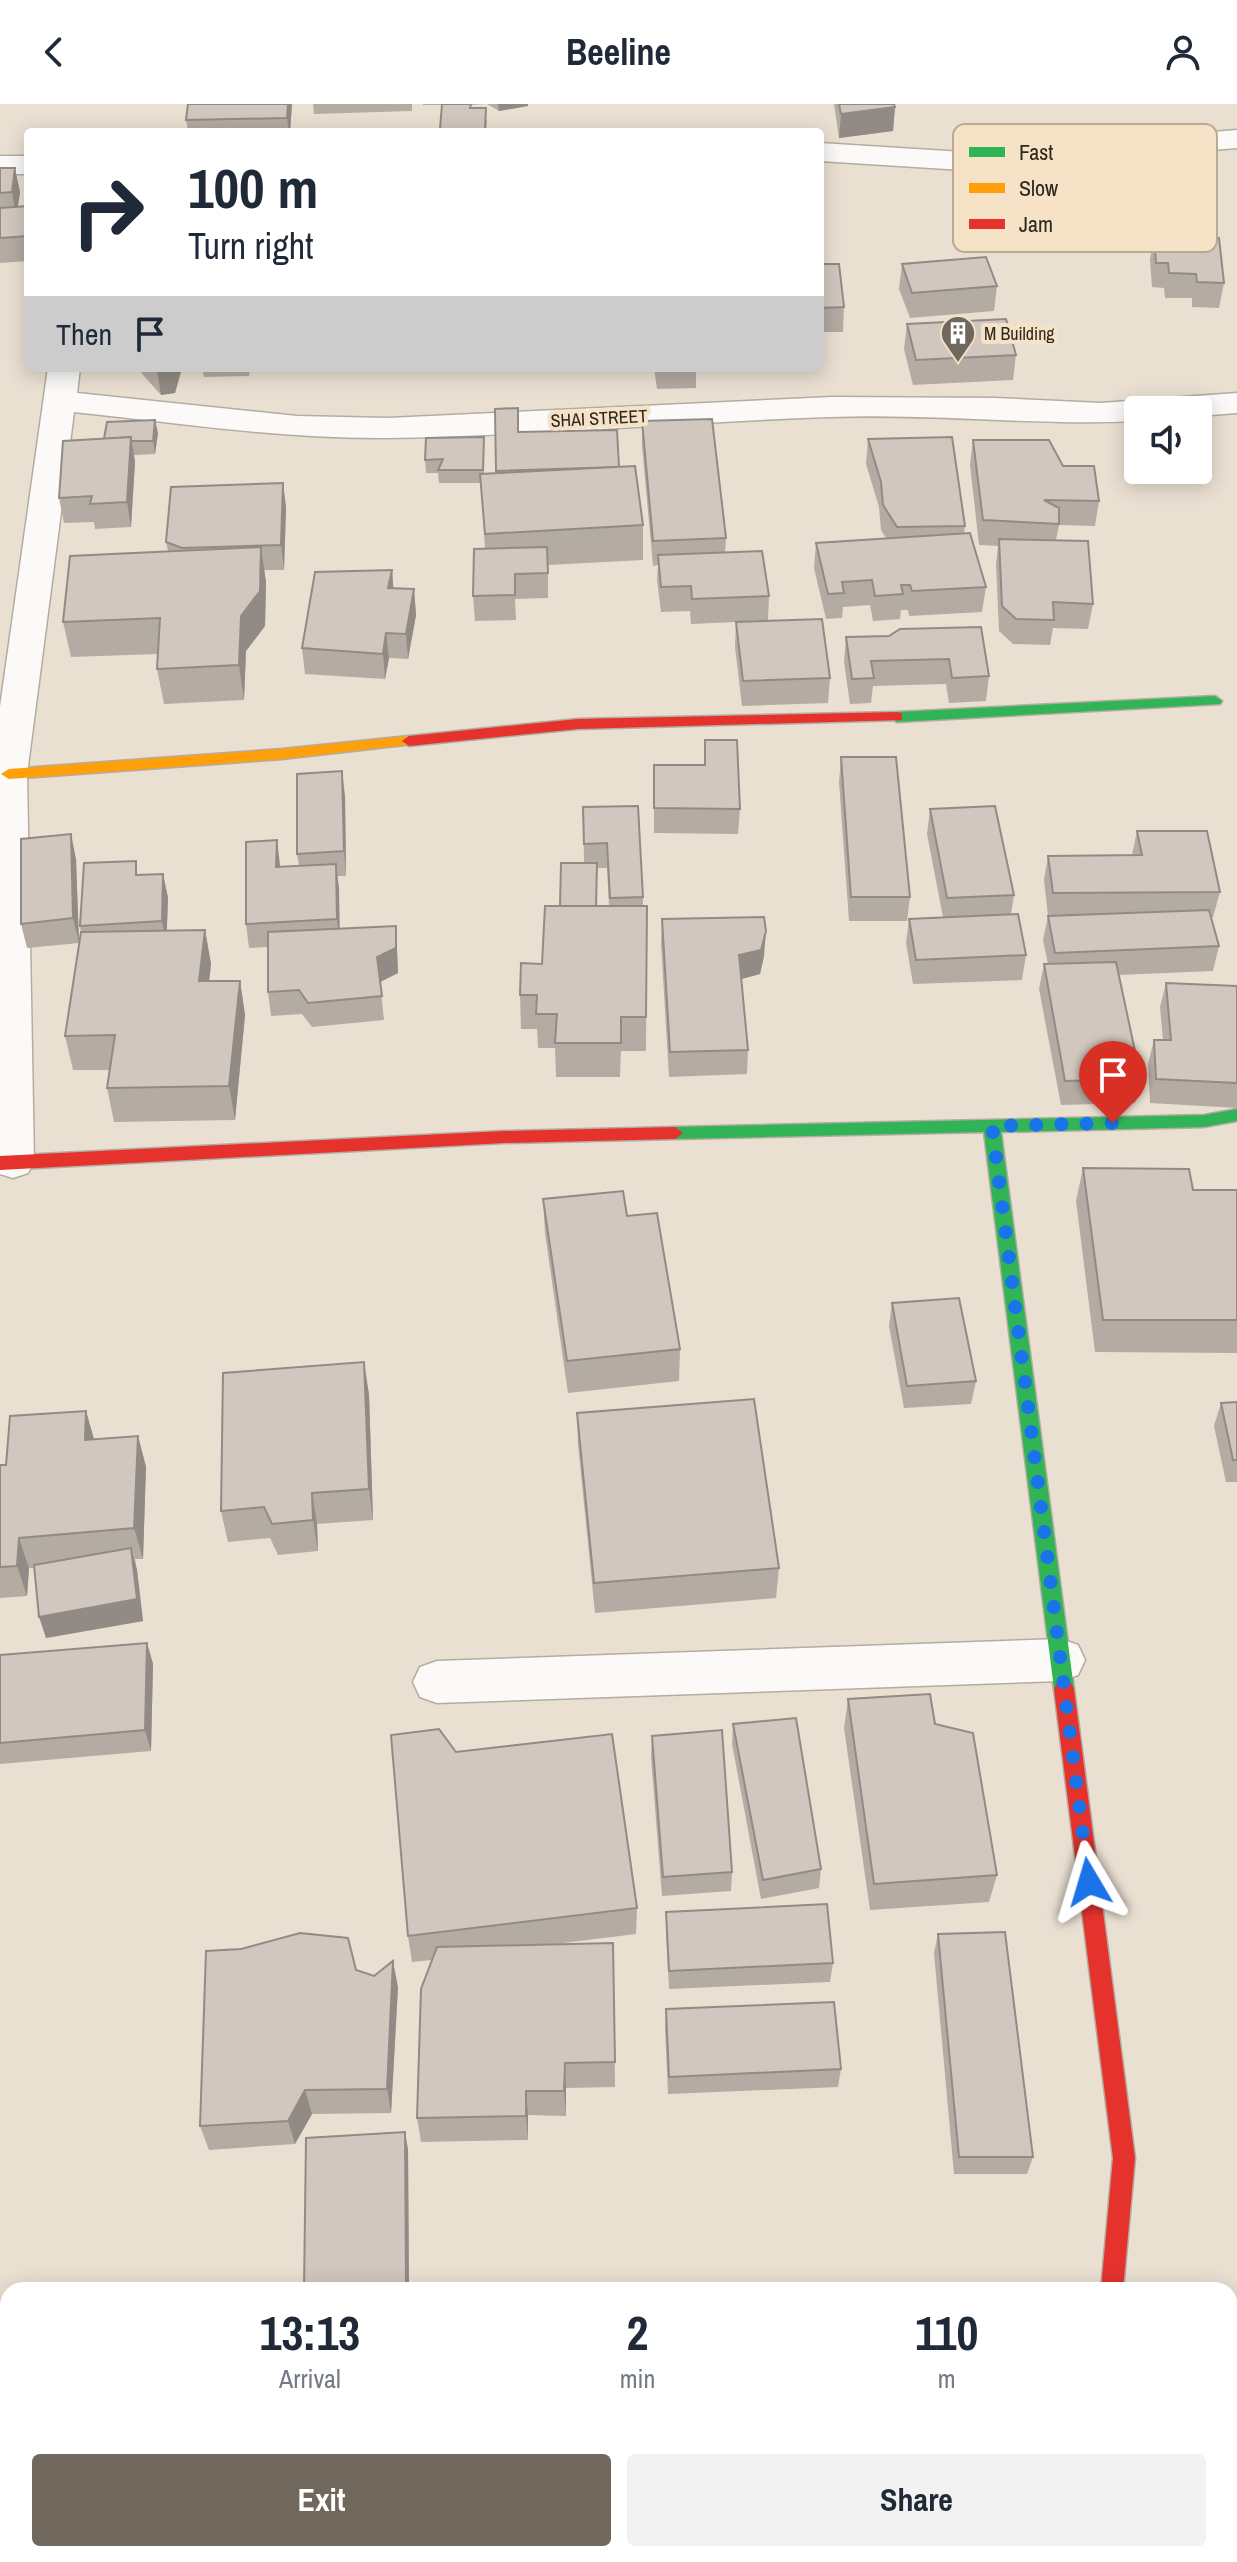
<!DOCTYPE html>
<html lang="en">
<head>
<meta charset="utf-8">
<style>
  :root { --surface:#fff; --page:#f2f2f3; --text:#1f2937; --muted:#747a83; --accent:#70685c }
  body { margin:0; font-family:"Archivo Narrow",sans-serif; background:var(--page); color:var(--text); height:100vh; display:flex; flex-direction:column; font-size:30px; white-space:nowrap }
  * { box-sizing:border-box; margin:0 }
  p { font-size:26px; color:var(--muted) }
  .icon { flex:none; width:44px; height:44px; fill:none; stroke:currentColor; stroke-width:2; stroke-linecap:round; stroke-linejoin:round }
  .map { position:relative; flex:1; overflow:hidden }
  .details { position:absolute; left:0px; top:2178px; width:1238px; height:280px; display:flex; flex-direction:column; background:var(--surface); border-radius:24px 24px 0 0; box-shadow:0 4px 20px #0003 }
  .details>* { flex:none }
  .banner { position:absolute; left:24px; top:24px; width:800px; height:244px; border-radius:8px; box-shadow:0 4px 20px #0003; background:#fff; color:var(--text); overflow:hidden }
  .buttons { position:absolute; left:1124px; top:292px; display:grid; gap:16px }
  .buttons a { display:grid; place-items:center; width:88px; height:88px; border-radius:8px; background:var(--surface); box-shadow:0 4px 20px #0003; font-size:40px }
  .pin { position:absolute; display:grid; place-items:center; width:68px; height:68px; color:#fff; margin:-82px -34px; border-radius:50% 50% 50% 0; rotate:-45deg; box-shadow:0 0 8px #0007 }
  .pin .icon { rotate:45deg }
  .me { position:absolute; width:88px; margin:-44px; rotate:353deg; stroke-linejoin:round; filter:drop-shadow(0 0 6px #0008) }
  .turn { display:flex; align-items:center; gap:28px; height:168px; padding:0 32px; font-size:36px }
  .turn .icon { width:104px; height:104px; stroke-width:2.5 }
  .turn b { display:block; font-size:56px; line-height:68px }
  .then { display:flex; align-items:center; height:76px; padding:0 32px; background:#0003; gap:16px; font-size:30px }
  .eta { display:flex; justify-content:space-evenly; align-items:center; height:136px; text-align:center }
  .eta b { font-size:48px; font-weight:700; line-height:56px }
  .action { display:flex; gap:16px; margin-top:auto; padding:16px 32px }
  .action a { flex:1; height:92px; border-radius:8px; background:var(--accent); color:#fff; font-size:32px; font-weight:700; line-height:92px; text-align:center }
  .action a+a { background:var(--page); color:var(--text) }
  header { display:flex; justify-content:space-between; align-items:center; height:104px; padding:0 32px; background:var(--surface); font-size:36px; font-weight:700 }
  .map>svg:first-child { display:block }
</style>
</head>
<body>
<header><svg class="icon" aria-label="back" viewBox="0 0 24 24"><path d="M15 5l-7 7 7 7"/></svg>Beeline<svg class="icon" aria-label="person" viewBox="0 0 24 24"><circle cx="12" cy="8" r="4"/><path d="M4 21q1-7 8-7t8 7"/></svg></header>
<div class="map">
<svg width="1237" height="2458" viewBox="0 0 1237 2458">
  <rect width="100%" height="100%" fill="#eae0d2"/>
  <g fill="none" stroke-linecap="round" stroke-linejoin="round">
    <g stroke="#b4aca1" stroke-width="3">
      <g id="street">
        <polygon points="1237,26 1237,44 963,66 820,57 820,39 963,48"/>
        <rect x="0" y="52" width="28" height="18"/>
        <path d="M 48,264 L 80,264 L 77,289 L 297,312 L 388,314 L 832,293 L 994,294 L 1101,299 L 1237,289 L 1237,309 L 1198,312 L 1198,306 L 1138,306 L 1138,317 C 1036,322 932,309 829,313 C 682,318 535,332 388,334 C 283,335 178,319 74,308 L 27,670 L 34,1058 L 28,1069 L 13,1074 L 0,1070 L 0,603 Z"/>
        <polygon points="1061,1535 1078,1541 1085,1556 1078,1571 1061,1577 437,1599 420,1593 413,1578 420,1563 437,1557"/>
        <polygon points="8,2345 8,2403 0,2404 0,2346"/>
        <polygon points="1082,2450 1142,2450 1144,2458 1084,2458"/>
      </g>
    </g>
    <g stroke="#b4aca1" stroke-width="3">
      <g id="fast">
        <polygon points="1215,592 1222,597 1220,600 897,618 890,613 897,608"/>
        <polygon points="1237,1005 1237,1017 1204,1023 1001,1028 1074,1585 1071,1591 1064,1594 1057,1591 1054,1585 984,1028 675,1035 667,1029 675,1023 1204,1011"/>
      </g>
    </g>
    <g stroke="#b4aca1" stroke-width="3">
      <polygon id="slow" points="409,632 414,634 414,640 282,655 9,675 1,670 9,665 282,645"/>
    </g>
    <g stroke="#b4aca1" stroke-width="3">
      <g id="jam">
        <polygon points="897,608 902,610 902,616 578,625 409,642 402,637 409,632 578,615"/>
        <polygon points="675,1023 683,1029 675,1035 504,1039 0,1066 0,1052 504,1027"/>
        <polygon points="1064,1576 1071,1579 1074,1585 1135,2054 1123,2186 1101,2186 1113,2054 1054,1585 1057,1579"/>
      </g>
    </g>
    <use href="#street" fill="#fcfaf8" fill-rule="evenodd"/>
    <use href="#fast" fill="#30b455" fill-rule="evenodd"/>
    <use href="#slow" fill="#ff9f0a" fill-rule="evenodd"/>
    <use href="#jam" fill="#e5322d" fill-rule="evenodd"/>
  </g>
  <g fill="#b4aba3" fill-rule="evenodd">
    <polygon points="292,0 290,28 188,28 186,16"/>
    <polygon points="313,0 412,0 412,7 314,10"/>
    <polygon points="423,0 528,0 528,2 499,7 487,0 471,1 471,4 487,17 486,28 440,28 442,1 423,1"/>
    <polygon points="834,0 894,0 895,3 893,27 839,34"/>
    <polygon points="0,64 20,88 18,103 28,102 28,157 0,159"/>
    <polygon points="1154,131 1224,179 1219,204 1192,203 1192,194 1165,194 1164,184 1152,183 1150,156"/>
    <polygon points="820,160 844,203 843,228 820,228"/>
    <polygon points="902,160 997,182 994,207 910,214 899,185"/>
    <polygon points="907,220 1016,251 1013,276 913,281 904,245"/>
    <polygon points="137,264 182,264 175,289 161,291"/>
    <polygon points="202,264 250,264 249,272 204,273"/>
    <polygon points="654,264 696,264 696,284 657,285"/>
    <polygon points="518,304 519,328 619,363 643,421 643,456 548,461 548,494 515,495 516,516 475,517 473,492 485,445 481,379 439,379 438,369 426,369 425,356 484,333 484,370 496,370 495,305"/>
    <polygon points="642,317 726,434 725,448 769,492 768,517 830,574 828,599 742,602 735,543 736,518 691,520 690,507 661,508 657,476 658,461 653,462 642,342"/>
    <polygon points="158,329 155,350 134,351 135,358 131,423 95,425 94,418 64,419 59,394 104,335"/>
    <polygon points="868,335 965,422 964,429 986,483 982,508 909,512 908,506 901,506 900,515 873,517 870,501 843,503 842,514 826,515 814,464 816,439 886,434 881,426 879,403 866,360"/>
    <polygon points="973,336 1063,362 1099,397 1095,422 1059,421 1056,436 1093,500 1088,525 1053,524 1050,541 1013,540 999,527 996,460 998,442 979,441 970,361"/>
    <polygon points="283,379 286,404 284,466 264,466 266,478 265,522 246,547 244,596 164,600 157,565 158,550 71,553 63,518 168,447 166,438"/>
    <polygon points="392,466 393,485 414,485 416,511 408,555 389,554 385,575 305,570 302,544"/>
    <polygon points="900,525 989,572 986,597 949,599 946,580 873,582 871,599 850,600 844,558 846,533 889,532"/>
    <polygon points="705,636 740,705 738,730 654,729 654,661 704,661"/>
    <polygon points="841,653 910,793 907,817 849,817 839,678"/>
    <polygon points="345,692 346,772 337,772 339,825 396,822 398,869 380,878 384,916 312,923 302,910 271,912 268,888 268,843 249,844 246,820 280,763 299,762 297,750"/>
    <path d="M 583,703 L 643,793 L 643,802 L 647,802 L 646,947 L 621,947 L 620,973 L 556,973 L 555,944 L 538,944 L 537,925 L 521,925 L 520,891 L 542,860 L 560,802 L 584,759 ZM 597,764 L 607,764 L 609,802 L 597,802 Z"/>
    <polygon points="930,705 1014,791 1011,810 1026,851 1022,876 913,880 906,839 909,815 943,813 927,730"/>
    <polygon points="1137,727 1220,788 1213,813 1211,813 1219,842 1213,867 1119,871 1141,975 1135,999 1061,1001 1039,885 1044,860 1048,860 1043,836 1048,812 1044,776 1048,752 1132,751"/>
    <polygon points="76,755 79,839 27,844 21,820"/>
    <polygon points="163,770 168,794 167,826 205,826 211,860 209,877 240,877 245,911 235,1016 114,1018 107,984 109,966 73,966 65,932 81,829 80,822 139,771"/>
    <polygon points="662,815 764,852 760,870 741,875 748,946 747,970 669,973 661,840"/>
    <polygon points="1166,879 1237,882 1237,1004 1150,999 1148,960 1154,936 1163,936 1160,903"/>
    <polygon points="1083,1064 1193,1086 1237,1086 1237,1249 1095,1248 1076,1097"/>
    <polygon points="543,1095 627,1112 680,1245 679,1277 568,1289 545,1129"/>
    <polygon points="892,1199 976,1277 971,1300 904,1304 889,1222"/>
    <polygon points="369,1290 373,1416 317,1420 318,1447 278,1451 270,1434 228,1438 221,1407"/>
    <polygon points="1237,1298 1237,1378 1226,1378 1214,1322 1221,1299"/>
    <polygon points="86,1307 94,1335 138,1332 146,1363 143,1455 135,1455 137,1466 143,1517 46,1534 35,1464 29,1464 27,1492 0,1494 0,1361 6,1361"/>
    <polygon points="577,1309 779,1464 776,1494 595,1509 578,1340"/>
    <polygon points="147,1539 153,1560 151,1647 0,1660 0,1551"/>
    <polygon points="848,1595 935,1620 997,1771 989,1798 870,1806 844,1624"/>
    <polygon points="733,1620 821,1765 819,1784 761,1795 732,1640"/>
    <polygon points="652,1632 732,1768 731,1787 662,1792 651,1653"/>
    <polygon points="456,1648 637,1804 636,1830 555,1840 613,1839 615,1983 566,1984 566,2012 528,2011 528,2036 421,2038 417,2014 432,1856 412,1858 408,1832"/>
    <polygon points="666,1808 833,1859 830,1878 669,1885 666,1827"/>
    <polygon points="938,1830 1033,2053 1027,2070 954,2070 934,1849"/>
    <polygon points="356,1866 398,1883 391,2009 312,2010 295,2040 209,2046 200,2022"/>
    <polygon points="666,1905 841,1965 838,1983 668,1990 665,1923"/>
    <polygon points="408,2045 409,2186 304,2186"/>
    <polygon points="1237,2207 1237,2272 1230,2273 1230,2208"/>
  </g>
  <g fill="#928b85">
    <polygon points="288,0 292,0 290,28 289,28 287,14"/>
    <polygon points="498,0 528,0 528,2 499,7"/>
    <polygon points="895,3 893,27 839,34 841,10"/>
    <polygon points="15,64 20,88 16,113 12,88"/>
    <polygon points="171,264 182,264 175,289 161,291 157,266"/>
    <polygon points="155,316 158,329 155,350 153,337"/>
    <polygon points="131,333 135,358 131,423 127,398"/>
    <polygon points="283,379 286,404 284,466 281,441"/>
    <polygon points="261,443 266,478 265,522 246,547 244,596 239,561 241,512"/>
    <polygon points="392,466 394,491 388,484"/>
    <polygon points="414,485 416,511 408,555 406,530"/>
    <polygon points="386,529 389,554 385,575 383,550"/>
    <polygon points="342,667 345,692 346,772 344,747"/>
    <polygon points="71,730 76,755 79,839 73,814"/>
    <polygon points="277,736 280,761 280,788 276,763"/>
    <polygon points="336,760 339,784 340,839 337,815"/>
    <polygon points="163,770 168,794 166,842 162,817"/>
    <polygon points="396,822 398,869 380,878 377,853"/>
    <polygon points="205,826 211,860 205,912 199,877"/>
    <polygon points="766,827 764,852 760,870 738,876 739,851"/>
    <polygon points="240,877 245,911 235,1016 229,982"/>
    <polygon points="364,1258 369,1290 373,1416 369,1385"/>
    <polygon points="86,1307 95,1339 85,1336"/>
    <polygon points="138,1332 146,1363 143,1455 134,1424"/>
    <polygon points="312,1389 317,1420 318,1447 313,1416"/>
    <polygon points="19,1434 29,1464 27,1492 17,1462"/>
    <polygon points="131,1444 137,1466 143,1517 46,1534 39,1513"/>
    <polygon points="147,1539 153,1560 151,1647 145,1626"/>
    <polygon points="393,1857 398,1883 391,2009 387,1985"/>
    <polygon points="565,1959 566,1984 566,2012 564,1987"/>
    <polygon points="305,1986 312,2010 295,2040 288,2017"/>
    <polygon points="526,1987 528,2011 528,2036 526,2012"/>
    <polygon points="405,2028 408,2045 409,2186 407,2186 406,2181"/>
    <rect x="35" y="2450" width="5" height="8"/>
    <rect x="463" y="2450" width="4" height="8"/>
  </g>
  <g fill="#d1c7be" stroke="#928b85" stroke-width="2">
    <polygon points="188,0 288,0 287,14 186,16"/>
    <polygon points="442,0 471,0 470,4 486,4 485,25 440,25"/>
    <polygon points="839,0 894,0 895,3 841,10"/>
    <polygon points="0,64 15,64 12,88 0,89"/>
    <polygon points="28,102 28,132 0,134 0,104"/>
    <polygon points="1154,131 1219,134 1224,179 1197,178 1196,170 1169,169 1168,159 1156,159"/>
    <polygon points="986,153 997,182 912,189 902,160"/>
    <polygon points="820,160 839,160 844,203 820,204"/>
    <polygon points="1006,215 1016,251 916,256 907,220"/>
    <polygon points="518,304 518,328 617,326 619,363 496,367 495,305"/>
    <polygon points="712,315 726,434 653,437 642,317"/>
    <polygon points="155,316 153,337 131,337 131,333 104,335 107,318"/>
    <polygon points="131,333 127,398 90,400 92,392 59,394 63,337"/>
    <polygon points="484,333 483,366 438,366 443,355 425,356 426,334"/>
    <polygon points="952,333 965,422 897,423 883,401 881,378 868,335"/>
    <polygon points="973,336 1049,336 1063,362 1094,362 1099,397 1044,396 1059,404 1059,420 983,416"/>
    <polygon points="635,362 643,421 485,430 480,370"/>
    <polygon points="283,379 281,441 182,444 166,438 171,383"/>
    <polygon points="970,429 986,483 912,487 910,481 901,481 903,490 875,492 872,476 842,478 844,489 828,490 816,439"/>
    <polygon points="999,435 1088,437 1093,500 1053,498 1054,516 1016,515 1002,502"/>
    <polygon points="261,443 260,487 241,512 239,561 157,565 160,514 63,518 70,452"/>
    <polygon points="547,443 548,469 515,470 515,491 473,492 474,445"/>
    <polygon points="762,447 769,492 692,495 691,482 661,483 658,451"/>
    <polygon points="392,466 388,484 414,485 406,530 386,529 383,550 302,544 315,468"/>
    <polygon points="822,515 830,574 743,577 736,518"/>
    <polygon points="981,523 989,572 952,574 949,555 871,557 874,574 852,575 846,533 889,532 900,525"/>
    <polygon points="705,636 737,636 740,705 654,704 654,661 705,661"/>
    <polygon points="841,653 896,653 910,793 851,793"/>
    <polygon points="342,667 344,747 297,750 297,670"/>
    <polygon points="638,702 643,793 610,794 607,739 584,740 583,703"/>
    <polygon points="995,702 1014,791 947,794 930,705"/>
    <polygon points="1137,727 1207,727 1220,788 1053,789 1048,752 1142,751"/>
    <polygon points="71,730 73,814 21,820 21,735"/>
    <polygon points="277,736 276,763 336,760 337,815 246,820 246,738"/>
    <polygon points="136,757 136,771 163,770 162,817 80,822 84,759"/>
    <polygon points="561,759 597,759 596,802 560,802"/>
    <polygon points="545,802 647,802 646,913 621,913 621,939 555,939 557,910 536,910 537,891 520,891 521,859 542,860"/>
    <polygon points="1209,806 1219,842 1055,849 1048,812"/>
    <polygon points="1018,810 1026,851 916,856 909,815"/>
    <polygon points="764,813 766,827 761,846 739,851 748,946 670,948 662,815"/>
    <polygon points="396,822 396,844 377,853 382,892 308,899 299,886 268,888 268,828"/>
    <polygon points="205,826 199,877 240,877 229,982 107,984 115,931 65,932 81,828"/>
    <polygon points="1116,858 1141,975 1065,977 1044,860"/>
    <polygon points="1166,879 1237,882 1237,979 1156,975 1154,936 1171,936"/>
    <polygon points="1083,1064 1189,1065 1193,1086 1237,1086 1237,1216 1103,1216"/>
    <polygon points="623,1087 627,1112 657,1109 680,1245 567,1257 543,1095"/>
    <polygon points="959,1194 976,1277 907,1282 892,1199"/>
    <polygon points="364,1258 369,1385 312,1389 313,1416 272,1420 264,1403 221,1407 223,1269"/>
    <polygon points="754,1295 779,1464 594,1479 577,1309"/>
    <polygon points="1237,1298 1237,1356 1233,1356 1221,1299"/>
    <polygon points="86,1307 85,1336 138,1332 134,1424 19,1434 17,1462 0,1463 0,1361 6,1361 10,1312"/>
    <polygon points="131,1444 137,1495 39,1513 34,1461"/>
    <polygon points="147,1539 145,1626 0,1639 0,1551"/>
    <polygon points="930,1590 935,1620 973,1629 997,1771 874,1780 848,1595"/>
    <polygon points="796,1614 821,1765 763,1776 733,1620"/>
    <polygon points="439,1625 456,1648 612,1630 637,1804 408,1832 391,1631"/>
    <polygon points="722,1626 732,1768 663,1773 652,1632"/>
    <polygon points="827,1800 833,1859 669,1867 666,1808"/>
    <polygon points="1005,1828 1033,2053 959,2053 938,1830"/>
    <polygon points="300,1829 348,1834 356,1866 374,1872 393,1857 387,1985 305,1986 288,2017 200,2022 206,1847 241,1845"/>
    <polygon points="613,1839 615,1958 565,1959 564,1987 526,1987 526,2012 417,2014 421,1885 437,1843"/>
    <polygon points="834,1898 841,1965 669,1973 666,1905"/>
    <polygon points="405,2028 406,2181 304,2186 306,2034"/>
    <polygon points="1237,2207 1237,2265 1230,2265 1230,2208"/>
    <polygon points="8,2447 8,2450 35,2450 35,2458 0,2458 0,2448"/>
    <rect x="328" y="2450" width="135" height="8"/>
  </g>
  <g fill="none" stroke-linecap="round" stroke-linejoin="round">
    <polyline stroke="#1a73e8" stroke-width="14" stroke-dasharray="0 25.2" points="1089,1778 992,1022 1113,1019"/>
  </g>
  <defs>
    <g id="building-pin" transform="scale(1.8)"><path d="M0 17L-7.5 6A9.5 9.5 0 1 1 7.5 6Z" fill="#70685c" stroke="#f5e2c7"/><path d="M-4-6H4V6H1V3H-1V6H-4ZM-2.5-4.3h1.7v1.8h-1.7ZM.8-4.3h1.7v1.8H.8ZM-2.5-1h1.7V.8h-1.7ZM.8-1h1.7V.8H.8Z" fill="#fff"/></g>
  </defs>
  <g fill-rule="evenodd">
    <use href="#building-pin" x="958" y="229"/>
  </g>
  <g text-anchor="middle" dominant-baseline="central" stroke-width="8" stroke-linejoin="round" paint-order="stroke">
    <g font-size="18" fill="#2e271d" stroke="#f5e2c7" text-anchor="start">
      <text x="984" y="229">M Building</text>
    </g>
    <g font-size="18" fill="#2e271d" stroke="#f5e2c7">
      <text transform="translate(599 314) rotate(-3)">SHAI STREET</text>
    </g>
  </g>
  <rect x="953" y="20" width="264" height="128" rx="12" fill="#f5e2c7" stroke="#b9aa94" stroke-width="2"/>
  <rect x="969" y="43" width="36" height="10" fill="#30b455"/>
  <rect x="969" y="79" width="36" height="10" fill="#ff9f0a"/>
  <rect x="969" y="115" width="36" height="10" fill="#e5322d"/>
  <g font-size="22" fill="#2e271d">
    <text x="1019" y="56">Fast</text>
    <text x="1019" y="92">Slow</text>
    <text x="1019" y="128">Jam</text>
  </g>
</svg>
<div class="buttons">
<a><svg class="icon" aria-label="sound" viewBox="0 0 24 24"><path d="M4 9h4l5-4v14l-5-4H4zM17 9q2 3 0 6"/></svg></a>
</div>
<div class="pin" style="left:1113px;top:1019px;background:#d93025"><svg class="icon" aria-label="arrive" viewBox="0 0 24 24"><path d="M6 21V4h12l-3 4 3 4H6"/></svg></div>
<svg class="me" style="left:1089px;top:1778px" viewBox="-20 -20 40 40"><path d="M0-17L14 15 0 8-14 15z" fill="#1a73e8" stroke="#fff" stroke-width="4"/></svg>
<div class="banner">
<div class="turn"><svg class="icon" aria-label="right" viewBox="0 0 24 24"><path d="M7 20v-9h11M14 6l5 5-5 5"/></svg><div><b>100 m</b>Turn right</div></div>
<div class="then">Then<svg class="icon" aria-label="arrive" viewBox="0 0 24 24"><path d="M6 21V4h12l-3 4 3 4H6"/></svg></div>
</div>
<section class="details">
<div class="eta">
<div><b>13:13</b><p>Arrival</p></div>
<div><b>2</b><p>min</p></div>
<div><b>110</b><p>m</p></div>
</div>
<div class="action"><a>Exit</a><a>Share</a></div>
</section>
</div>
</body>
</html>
